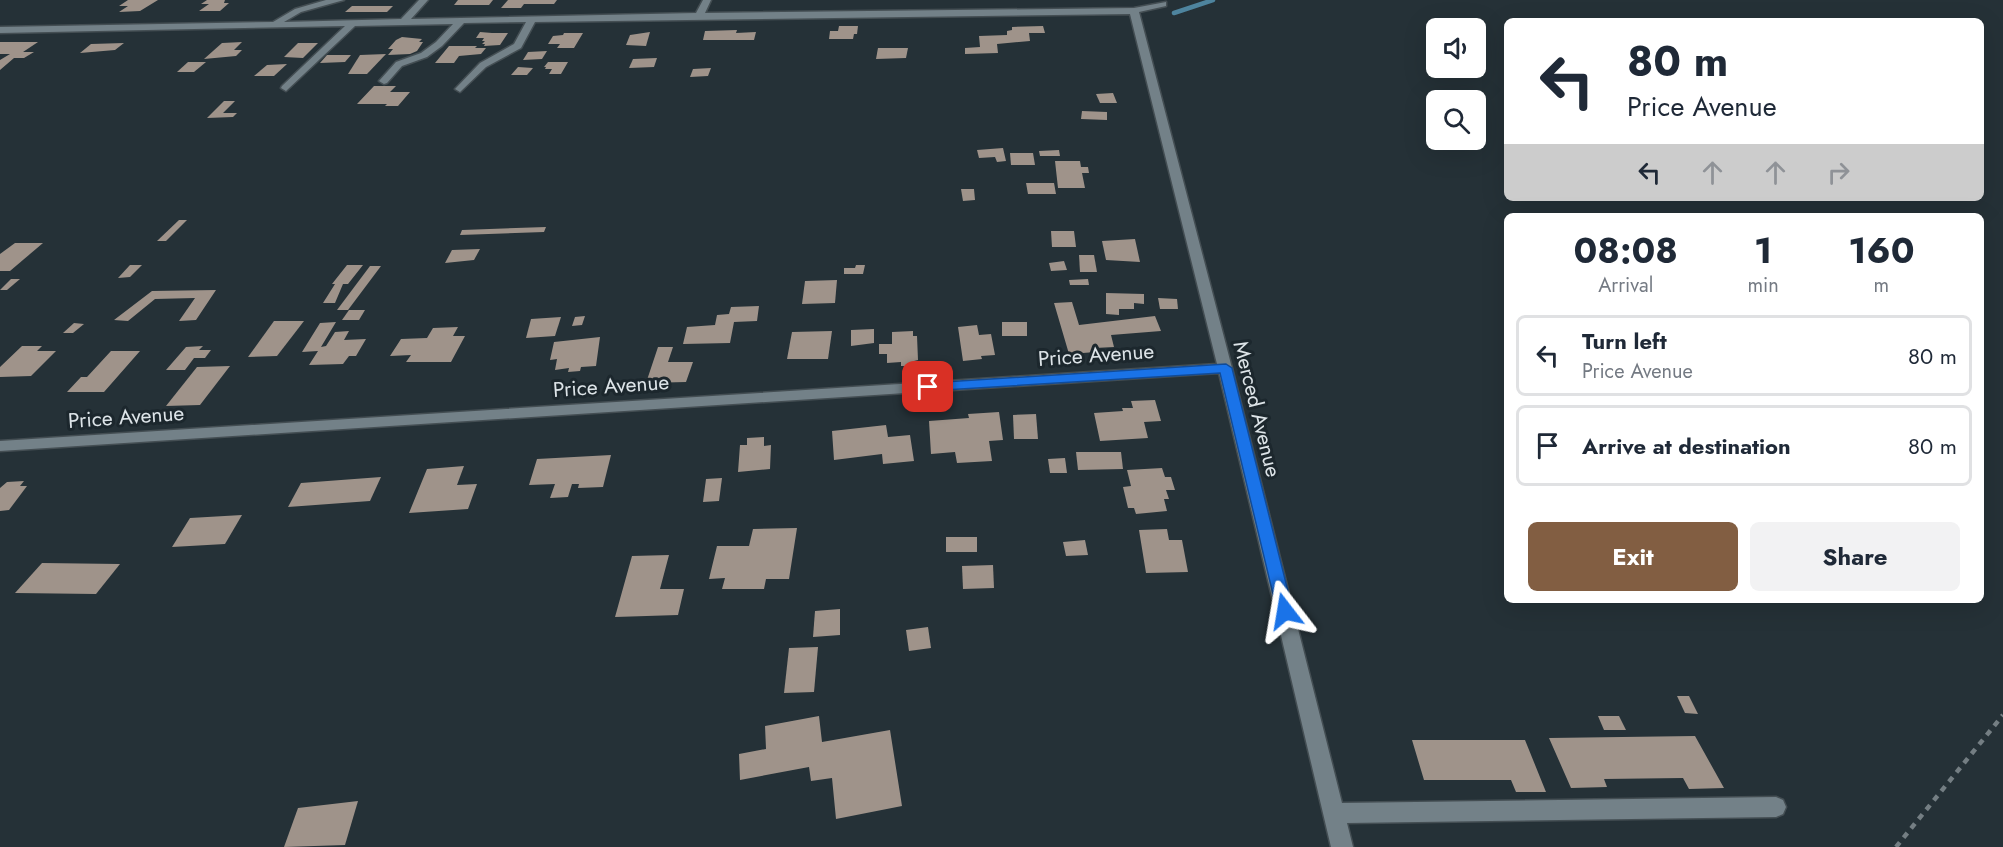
<!DOCTYPE html>
<html lang="en">
<head>
<meta charset="utf-8">
<style>
  :root { --surface:#fff; --page:#f2f2f3; --text:#1f2937; --muted:#747a83; --line:#e0e1e3; --accent:#825e42 }
  body { margin:0; font-family:Jost,sans-serif; background:var(--page); color:var(--text); height:100vh; display:flex; flex-direction:column; font-size:22px; white-space:nowrap }
  * { box-sizing:border-box; margin:0 }
  p { font-size:20px; color:var(--muted) }
  .icon { flex:none; width:33px; height:33px; fill:none; stroke:currentColor; stroke-width:2; stroke-linecap:round; stroke-linejoin:round }
  .map { position:relative; flex:1; overflow:hidden }
  .panel { position:absolute; left:1504px; top:213px; width:480px; height:390px; display:flex; flex-direction:column; background:var(--surface); border-radius:9px; box-shadow:0 6px 24px #0002 }
  .panel>* { flex:none }
  .guide { position:absolute; left:1504px; top:18px; width:480px; height:183px; border-radius:9px; box-shadow:0 6px 24px #0002; background:#fff; color:var(--text); overflow:hidden }
  .buttons { position:absolute; left:1426px; top:18px; display:grid; gap:12px }
  .buttons a { display:grid; place-items:center; width:60px; height:60px; border-radius:9px; background:var(--surface); box-shadow:0 6px 24px #0002; font-size:30px }
  .pin { position:absolute; display:grid; place-items:center; width:51px; height:51px; color:#fff; margin:-26px; border-radius:12px; box-shadow:0 3px 9px #0006 }
  .me { position:absolute; width:66px; margin:-33px; rotate:346deg; stroke-linejoin:round; filter:drop-shadow(0 0 4px #0008) }
  .turn { display:flex; align-items:center; gap:21px; height:126px; padding:0 24px; font-size:27px }
  .turn .icon { width:78px; height:78px; stroke-width:2.5 }
  .turn b { display:block; font-size:42px; line-height:51px }
  .lanes { display:flex; align-items:center; height:57px; padding:0 24px; background:#0003; justify-content:center; gap:30px; direction:ltr }
  .lanes .off { opacity:.35 }
  .eta { display:flex; justify-content:space-evenly; align-items:center; height:102px; text-align:center }
  .eta b { font-size:36px; font-weight:700; line-height:42px }
  .primary-button { display:flex; gap:12px; margin-top:auto; padding:12px 24px }
  .primary-button a { flex:1; height:69px; border-radius:9px; background:var(--accent); color:#fff; font-size:24px; font-weight:700; line-height:69px; text-align:center }
  .primary-button a+a { background:var(--page); color:var(--text) }
  ul { padding:0; list-style:none }
  li { display:flex; align-items:center; gap:18px; height:81px; margin:0 12px 9px; padding:0 12px; border:3px solid var(--line); border-radius:9px }
  li div { flex:1 }
  li b { display:block; font-size:22px }
  li em { font-style:normal }
  .map>svg:first-child { display:block }
</style>
</head>
<body>
<div class="map">
<svg width="2003" height="847" viewBox="0 0 2003 847">
  <rect width="100%" height="100%" fill="#253137"/>
  <g fill="none" stroke-linecap="round" stroke-linejoin="round">
    <polyline stroke="#4e849e" stroke-width="4.5" points="1174,13 1213,0"/>
  </g>
  <g fill="#9f938a">
    <polygon points="128,0 158,0 140,11 119,12 128,6 119,6"/>
    <polygon points="207,0 225,0 224,3 229,3 220,11 199,11 209,4 201,4"/>
    <polygon points="458,0 493,0 489,5 454,5"/>
    <polygon points="508,0 557,0 554,4 524,4 521,8 501,8"/>
    <polygon points="352,6 393,6 387,12 345,12"/>
    <polygon points="839,26 858,26 857,34 854,34 853,39 829,39 830,31 838,31"/>
    <polygon points="1043,26 1045,33 1029,33 1030,41 997,44 998,53 965,54 965,48 980,47 979,36 1007,35 1007,31 1012,30 1012,27"/>
    <polygon points="737,30 736,33 756,32 754,40 703,40 705,31"/>
    <polygon points="480,32 492,33 508,33 500,45 484,46 485,44 482,44 485,41 482,41 484,38 476,38"/>
    <polygon points="650,32 646,46 626,45 630,35"/>
    <polygon points="564,33 583,33 574,48 557,48 560,44 548,44 553,36 563,35"/>
    <polygon points="402,37 422,39 419,42 423,42 417,51 410,54 388,55 393,49 388,49 396,40"/>
    <polygon points="0,42 38,42 23,52 34,52 24,58 14,58 0,70 0,60 10,54 0,54"/>
    <polygon points="242,42 234,50 242,50 236,56 204,59 222,43"/>
    <polygon points="124,43 115,50 80,53 91,44"/>
    <polygon points="298,43 318,43 303,58 284,57"/>
    <polygon points="449,46 477,46 475,48 486,48 481,54 459,56 454,63 435,63"/>
    <polygon points="878,48 908,48 906,58 876,59"/>
    <polygon points="547,51 542,59 523,60 528,52"/>
    <polygon points="386,54 367,74 348,74 360,55"/>
    <polygon points="327,55 351,55 345,62 320,63"/>
    <polygon points="657,58 654,67 629,68 633,59"/>
    <polygon points="188,62 206,62 194,72 177,72"/>
    <polygon points="548,62 568,62 561,74 549,74 552,69 545,69 546,67 544,67"/>
    <polygon points="287,64 274,76 254,76 267,65"/>
    <polygon points="518,67 533,68 527,75 511,75"/>
    <polygon points="711,68 708,76 690,77 693,69"/>
    <polygon points="374,86 396,86 390,92 410,92 398,106 385,106 387,104 357,104"/>
    <polygon points="1113,93 1117,103 1100,103 1096,94"/>
    <polygon points="224,101 235,101 223,113 237,113 233,117 207,118"/>
    <polygon points="1082,111 1107,112 1107,120 1081,119"/>
    <polygon points="1003,148 1006,161 997,162 995,157 979,158 977,150"/>
    <polygon points="1059,150 1060,156 1040,156 1039,151"/>
    <polygon points="1010,153 1033,153 1035,165 1011,165"/>
    <polygon points="1055,161 1080,161 1081,167 1088,167 1089,173 1082,173 1085,188 1058,188"/>
    <polygon points="1026,183 1054,183 1056,194 1028,194"/>
    <polygon points="961,189 974,189 975,200 963,201"/>
    <polygon points="179,220 187,220 166,241 157,241"/>
    <polygon points="546,227 544,232 460,235 462,230"/>
    <polygon points="1051,231 1074,231 1076,247 1052,247"/>
    <polygon points="1135,239 1140,262 1106,260 1102,241"/>
    <polygon points="15,243 43,243 10,271 0,271 0,254"/>
    <polygon points="480,249 474,260 445,263 452,250"/>
    <polygon points="1079,255 1094,255 1097,272 1080,272"/>
    <polygon points="1064,261 1067,270 1051,271 1049,263"/>
    <polygon points="130,265 142,265 130,277 118,278"/>
    <polygon points="347,265 363,265 348,284 343,284 335,303 323,303 335,284 332,284"/>
    <polygon points="856,265 865,265 863,274 844,274 844,268 855,268"/>
    <polygon points="370,266 381,266 348,310 337,310"/>
    <polygon points="11,279 20,279 7,290 0,290"/>
    <polygon points="1088,279 1089,285 1070,285 1069,280"/>
    <polygon points="837,280 835,303 802,304 805,281"/>
    <polygon points="216,290 196,320 179,321 195,298 155,299 128,321 114,320 152,291"/>
    <polygon points="1106,293 1144,294 1144,304 1134,303 1134,309 1119,309 1119,315 1106,314"/>
    <polygon points="1158,298 1177,299 1178,309 1160,309"/>
    <polygon points="1072,302 1079,325 1155,316 1161,331 1111,335 1114,347 1095,348 1096,352 1069,354 1054,303"/>
    <polygon points="759,306 757,321 734,322 730,343 683,344 687,327 715,325 717,315 729,314 731,307"/>
    <polygon points="349,310 365,310 359,320 342,320"/>
    <polygon points="585,316 582,325 572,326 575,317"/>
    <polygon points="561,317 555,336 526,338 531,319"/>
    <polygon points="274,321 304,321 277,356 248,357"/>
    <polygon points="336,322 321,347 326,346 335,332 349,331 344,340 366,339 356,356 349,356 343,364 309,365 318,351 302,352 320,323"/>
    <rect x="1002" y="322" width="25" height="14"/>
    <polygon points="74,323 84,324 73,333 63,333"/>
    <polygon points="977,325 979,335 991,334 995,355 981,356 982,359 963,361 958,327"/>
    <polygon points="458,327 453,336 465,336 451,362 406,362 411,355 390,356 401,339 427,338 433,328"/>
    <polygon points="874,329 874,343 851,346 851,330"/>
    <polygon points="832,331 828,359 787,359 792,332"/>
    <polygon points="913,331 913,336 917,336 918,360 914,361 914,366 901,366 901,362 887,363 887,354 879,354 879,344 892,344 892,332"/>
    <polygon points="600,337 596,366 581,367 580,371 568,372 569,368 555,370 557,359 550,360 554,342"/>
    <polygon points="22,346 42,346 37,351 56,351 31,376 0,377 0,367"/>
    <polygon points="203,346 199,350 211,350 205,358 194,358 185,370 166,370 186,347"/>
    <polygon points="658,347 673,347 668,362 693,362 686,382 646,383"/>
    <polygon points="111,351 140,351 104,392 67,392 81,377 87,377"/>
    <polygon points="230,366 200,405 166,406 197,367"/>
    <polygon points="1155,400 1161,421 1144,422 1148,438 1100,441 1094,413 1123,411 1122,408 1133,408 1131,401"/>
    <polygon points="999,412 1003,440 989,441 992,461 957,463 955,452 931,454 929,421 969,418 968,414"/>
    <polygon points="1036,414 1038,439 1014,439 1013,415"/>
    <polygon points="886,425 888,437 910,435 914,461 883,464 882,454 834,460 832,431"/>
    <polygon points="764,437 764,446 771,445 770,469 738,472 740,445 747,445 747,438"/>
    <polygon points="1076,452 1121,452 1123,469 1078,470"/>
    <polygon points="611,455 603,487 578,488 579,484 572,484 568,497 550,498 555,484 529,485 537,459"/>
    <polygon points="1065,458 1067,473 1050,473 1048,459"/>
    <polygon points="464,466 457,485 477,484 468,509 409,513 427,469"/>
    <polygon points="1162,468 1165,477 1171,477 1175,490 1166,490 1169,499 1164,499 1167,511 1136,514 1134,508 1128,508 1123,487 1131,486 1127,470"/>
    <polygon points="381,477 370,501 288,507 301,483"/>
    <polygon points="722,478 719,501 703,502 706,479"/>
    <polygon points="24,481 20,486 27,486 9,510 0,511 0,488 7,482"/>
    <polygon points="242,515 225,544 172,547 190,518"/>
    <polygon points="797,528 789,579 766,579 764,589 722,589 725,578 709,579 717,546 749,546 753,529"/>
    <polygon points="1167,529 1169,540 1182,540 1188,572 1146,573 1139,530"/>
    <rect x="946" y="537" width="31" height="15"/>
    <polygon points="1085,540 1088,555 1066,556 1063,542"/>
    <polygon points="669,555 660,589 684,589 678,615 615,617 632,556"/>
    <polygon points="42,563 120,564 96,594 15,593"/>
    <polygon points="993,565 994,588 963,589 962,566"/>
    <polygon points="840,609 840,635 813,637 815,611"/>
    <polygon points="928,627 931,648 909,651 906,630"/>
    <polygon points="818,647 814,692 784,693 789,648"/>
    <polygon points="1677,696 1689,696 1698,714 1685,713"/>
    <polygon points="819,716 822,742 890,730 902,806 836,819 832,778 811,781 809,767 740,780 739,754 766,749 765,726"/>
    <polygon points="1598,716 1619,716 1626,730 1604,730"/>
    <polygon points="1695,736 1724,788 1689,789 1683,778 1604,779 1607,787 1571,788 1549,738"/>
    <polygon points="1412,740 1525,740 1546,792 1516,792 1511,780 1424,780"/>
    <polygon points="358,801 345,845 284,847 298,808"/>
  </g>
  <g fill="none" stroke-linecap="round" stroke-linejoin="round">
    <g stroke="#444e53" stroke-width="3">
      <polygon id="minor" points="326,0 344,0 301,12 284,22 401,19 419,0 428,0 411,19 696,13 703,0 711,0 705,13 1134,8 1166,2 1166,6 1139,12 1232,368 1342,803 1776,797 1783,800 1786,807 1783,814 1776,817 1347,823 1353,847 1331,847 1219,373 0,451 0,441 1217,364 1130,14 535,22 521,48 486,67 460,92 455,89 480,63 514,44 526,22 464,23 442,46 427,57 402,66 387,83 384,84 379,81 396,62 421,53 436,42 453,24 355,26 286,91 281,88 282,86 345,26 0,33 0,27 273,22 295,9"/>
    </g>
    <polyline stroke="#747e83" stroke-width="4.5" stroke-dasharray="6 6" stroke-linecap="butt" points="1896,847 2003,715"/>
    <use href="#minor" fill="#738188" fill-rule="evenodd"/>
  </g>
  <polygon fill="#1a73e8" stroke="#114b97" stroke-width="1.5" points="1226,364 1232,368 1293,611 1290,616 1285,618 1279,616 1277,611 1220,373 928,391 922,387 928,383"/>
  <g text-anchor="middle" dominant-baseline="central" stroke-width="6" stroke-linejoin="round" paint-order="stroke">
    <g font-size="21" fill="#dde4e8" stroke="#1c272d">
      <text transform="translate(1096 355) rotate(-4)">Price Avenue</text>
      <text transform="translate(611 386) rotate(-4)">Price Avenue</text>
      <text transform="translate(1257 409) rotate(76)">Merced Avenue</text>
      <text transform="translate(126 417) rotate(-4)">Price Avenue</text>
    </g>
  </g>
</svg>
<div class="buttons">
<a><svg class="icon" aria-label="sound" viewBox="0 0 24 24"><path d="M4 9h4l5-4v14l-5-4H4zM17 9q2 3 0 6"/></svg></a>
<a><svg class="icon" aria-label="search" viewBox="0 0 24 24"><circle cx="10" cy="10" r="6"/><path d="M15 15l6 6"/></svg></a>
</div>
<div class="pin" style="left:928px;top:387px;background:#d93025"><svg class="icon" aria-label="arrive" viewBox="0 0 24 24"><path d="M6 21V4h12l-3 4 3 4H6"/></svg></div>
<svg class="me" style="left:1285px;top:611px" viewBox="-20 -20 40 40"><path d="M0-17L14 15 0 8-14 15z" fill="#1a73e8" stroke="#fff" stroke-width="4"/></svg>
<div class="guide">
<div class="turn"><svg class="icon" aria-label="left" viewBox="0 0 24 24"><path d="M17 20v-9H6M10 6l-5 5 5 5"/></svg><div><b>80 m</b>Price Avenue</div></div>
<div class="lanes"><svg class="icon" aria-label="left" viewBox="0 0 24 24"><path d="M17 20v-9H6M10 6l-5 5 5 5"/></svg><svg class="icon off" aria-label="ahead" viewBox="0 0 24 24"><path d="M12 20V5M6 11l6-6 6 6"/></svg><svg class="icon off" aria-label="ahead" viewBox="0 0 24 24"><path d="M12 20V5M6 11l6-6 6 6"/></svg><svg class="icon off" aria-label="right" viewBox="0 0 24 24"><path d="M7 20v-9h11M14 6l5 5-5 5"/></svg></div>
</div>
<section class="panel">
<div class="eta">
<div><b>08:08</b><p>Arrival</p></div>
<div><b>1</b><p>min</p></div>
<div><b>160</b><p>m</p></div>
</div>
<ul>
<li><svg class="icon" aria-label="left" viewBox="0 0 24 24"><path d="M17 20v-9H6M10 6l-5 5 5 5"/></svg><div><b>Turn left</b><p>Price Avenue</p></div><em>80 m</em></li>
<li><svg class="icon" aria-label="arrive" viewBox="0 0 24 24"><path d="M6 21V4h12l-3 4 3 4H6"/></svg><div><b>Arrive at destination</b></div><em>80 m</em></li>
</ul>
<div class="primary-button"><a>Exit</a><a>Share</a></div>
</section>
</div>
</body>
</html>
